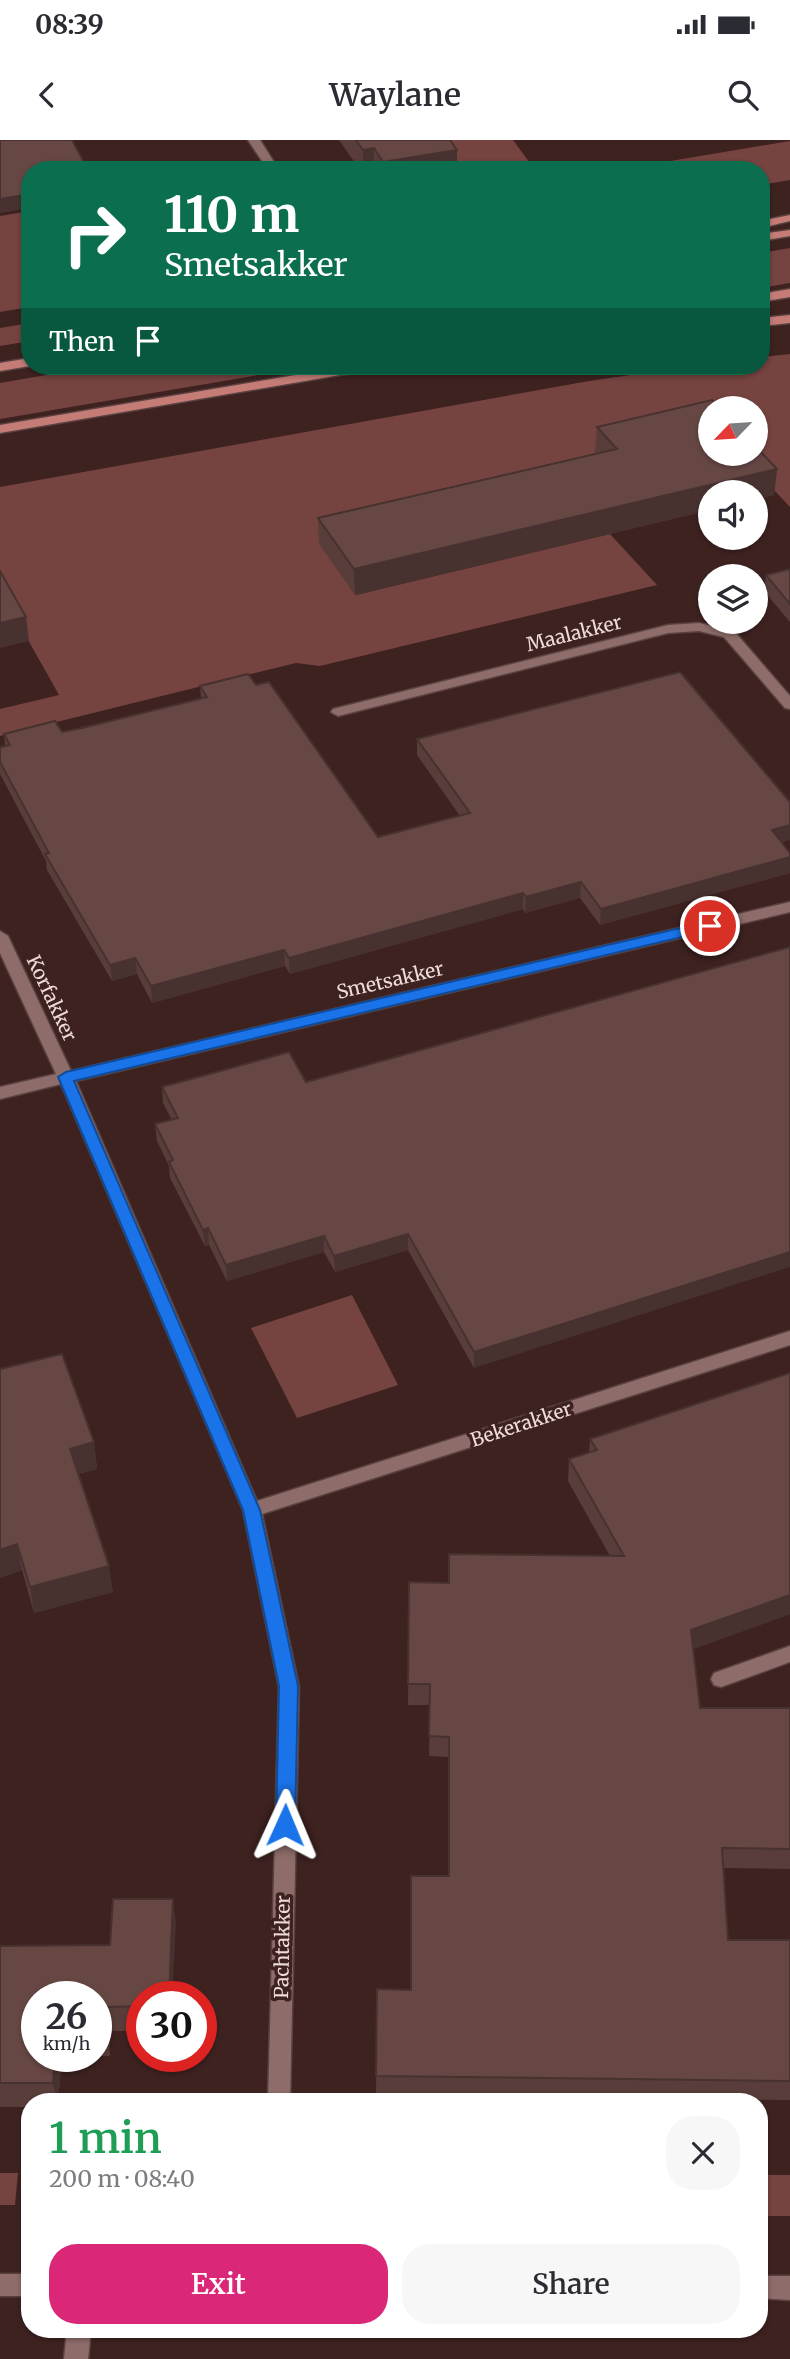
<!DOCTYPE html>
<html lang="en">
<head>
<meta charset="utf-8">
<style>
  :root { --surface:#fff; --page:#f7f7f7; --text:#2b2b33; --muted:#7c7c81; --accent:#db2777 }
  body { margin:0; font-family:Merriweather,serif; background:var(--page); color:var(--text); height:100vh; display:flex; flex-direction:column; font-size:26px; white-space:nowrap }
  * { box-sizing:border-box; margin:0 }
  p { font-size:23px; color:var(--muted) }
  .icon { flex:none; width:38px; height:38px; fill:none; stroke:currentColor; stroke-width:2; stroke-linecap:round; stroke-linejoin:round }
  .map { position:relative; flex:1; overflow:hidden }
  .drawer { position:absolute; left:21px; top:1953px; width:747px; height:245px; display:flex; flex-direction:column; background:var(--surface); border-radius:28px; box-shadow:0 2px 5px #0004 }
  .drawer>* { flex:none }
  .top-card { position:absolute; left:21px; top:21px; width:749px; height:214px; border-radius:28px; box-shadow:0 2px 5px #0004; background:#0b6e4f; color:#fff; overflow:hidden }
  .needle { width:46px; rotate:245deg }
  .controls { position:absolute; left:698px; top:256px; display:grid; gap:14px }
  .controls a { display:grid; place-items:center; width:70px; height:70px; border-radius:50%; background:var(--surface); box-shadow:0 2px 5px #0004; font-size:35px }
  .speed { position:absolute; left:21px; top:1841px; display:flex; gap:14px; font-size:35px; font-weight:700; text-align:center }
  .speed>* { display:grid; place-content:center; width:91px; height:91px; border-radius:50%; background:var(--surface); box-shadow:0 2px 5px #0004; line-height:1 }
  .speed small { font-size:18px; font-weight:400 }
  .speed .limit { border:10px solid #d22; background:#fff; color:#111 }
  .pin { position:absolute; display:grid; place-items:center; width:60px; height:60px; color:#fff; margin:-30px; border:4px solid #fff; border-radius:50%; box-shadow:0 2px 7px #0007 }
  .me { position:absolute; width:77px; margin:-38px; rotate:1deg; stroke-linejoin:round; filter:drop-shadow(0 0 5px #0008) }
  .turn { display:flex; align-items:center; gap:24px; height:147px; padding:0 28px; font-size:32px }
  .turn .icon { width:91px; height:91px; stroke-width:2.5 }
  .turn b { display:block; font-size:49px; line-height:60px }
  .then { display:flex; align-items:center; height:66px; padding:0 28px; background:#0003; gap:14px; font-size:26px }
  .round { display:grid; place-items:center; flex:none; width:74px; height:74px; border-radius:28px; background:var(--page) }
  .head { display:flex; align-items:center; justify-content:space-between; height:119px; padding:0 28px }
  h1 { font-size:42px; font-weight:600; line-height:52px; color:#1e9e55 }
  .button { display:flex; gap:14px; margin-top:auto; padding:14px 28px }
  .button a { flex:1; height:80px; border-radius:28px; background:var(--accent); color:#fff; font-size:28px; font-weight:600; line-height:80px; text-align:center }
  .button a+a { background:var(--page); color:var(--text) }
  .status { display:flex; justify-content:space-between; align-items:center; height:49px; padding:0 35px; background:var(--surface); direction:ltr }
  .status svg { height:19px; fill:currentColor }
  header { display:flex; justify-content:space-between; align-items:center; height:91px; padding:0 28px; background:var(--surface); font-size:32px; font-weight:600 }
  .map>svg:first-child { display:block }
</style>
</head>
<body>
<div class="status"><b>08:39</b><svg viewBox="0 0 49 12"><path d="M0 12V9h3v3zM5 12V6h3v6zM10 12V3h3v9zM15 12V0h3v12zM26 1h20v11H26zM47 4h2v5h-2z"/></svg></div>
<header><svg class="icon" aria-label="back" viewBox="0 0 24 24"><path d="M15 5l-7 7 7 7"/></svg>Waylane<svg class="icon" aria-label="search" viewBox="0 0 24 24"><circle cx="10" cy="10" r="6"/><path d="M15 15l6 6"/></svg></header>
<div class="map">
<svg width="790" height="2219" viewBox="0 0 790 2219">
  <rect width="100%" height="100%" fill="#3d2220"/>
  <g fill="#754340" fill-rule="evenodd">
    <polygon points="434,0 513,0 535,30 455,30"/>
    <polygon points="790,1 790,40 761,45 761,30 617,30"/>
    <polygon points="30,71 30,167 0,172 0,76"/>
    <polygon points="790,108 790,143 761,148 761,113"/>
    <polygon points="30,183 30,201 0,206 0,188"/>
    <path d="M 790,214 L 790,367 L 774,350 L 756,352 L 682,299 L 356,455 L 610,394 L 657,445 L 320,526 L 296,523 L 0,596 L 0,569 L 59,555 L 0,450 L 0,347 L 589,241 L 693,226 L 761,226 L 761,217 ZM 710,268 L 756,268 L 756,313 L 710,313 Z"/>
    <polygon points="98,226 312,226 0,279 0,243"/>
    <polygon points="352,1155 398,1245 297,1278 251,1188"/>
    <polygon points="0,2033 18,2033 15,2065 0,2065"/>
    <rect x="760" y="2035" width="30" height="41"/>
  </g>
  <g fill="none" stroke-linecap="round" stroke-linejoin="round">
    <g stroke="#58413f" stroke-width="3">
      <g id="minor">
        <polygon points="248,0 260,0 279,30 268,30"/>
        <polygon points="699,483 734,491 790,556 790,569 785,568 724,497 699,491 668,493 338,576 331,572 333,569 668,485"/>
        <polygon points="790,762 790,772 76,941 257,1361 790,1191 790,1205 262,1374 299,1547 290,1962 268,1962 279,1547 243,1370 61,944 0,959 0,947 56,934 0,813 0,791 8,796 71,931"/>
        <polygon points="790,1506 790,1522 721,1547 714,1545 711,1539 714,1533"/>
        <rect x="0" y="2134" width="30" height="22"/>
        <polygon points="760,2136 790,2136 790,2160 760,2158"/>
        <polygon points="67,2189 91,2189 88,2219 64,2219"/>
      </g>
    </g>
    <g stroke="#58413f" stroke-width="3">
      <g id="major">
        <polygon points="790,75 790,81 761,88 761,81"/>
        <polygon points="790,90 790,96 761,101 761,94"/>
        <polygon points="790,149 790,157 761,162 761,154"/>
        <polygon points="790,175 790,183 761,186 761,178"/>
        <polygon points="30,218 30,226 0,231 0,223"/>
        <polygon points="349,226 375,226 369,230 0,293 0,285"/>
      </g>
    </g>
    <use href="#minor" fill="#8d6c69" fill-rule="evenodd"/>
    <use href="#major" fill="#c57c77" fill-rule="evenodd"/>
  </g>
  <g fill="#583d3a">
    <polygon points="339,0 450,0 457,30 360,30"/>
    <polygon points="597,287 777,329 774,355 756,359 756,352 710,352 710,370 355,455 319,404 318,378 596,314 595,312"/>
    <polygon points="790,429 790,482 764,451 766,435"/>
    <polygon points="256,545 378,697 460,676 417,615 417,599 782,702 790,713 790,733 600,785 580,758 525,773 523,769 290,834 285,826 152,863 137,834 112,841 47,730 46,721 0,634 0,607 5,606 4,594 62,592 201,558 200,546"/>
    <polygon points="790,807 474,1228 408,1110 335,1132 324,1112 227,1141 209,1105 205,1106 170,1038 169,1026 157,1001 155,984 172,980 163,963 162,947 306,942"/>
    <polygon points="0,1229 94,1302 97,1329 78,1334 113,1452 34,1473 22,1430 0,1438"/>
    <polygon points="790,1233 790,1474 693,1509 700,1568 790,1568 790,1729 723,1728 728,1800 790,1800 790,1960 376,1955 377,1849 411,1850 448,1736 448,1617 429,1616 430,1565 408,1565 409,1442 449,1443 610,1416 568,1341 569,1319 589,1313 590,1299"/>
    <polygon points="176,1783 142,1857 142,1891 110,1891 110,1916 96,1916 96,1857 37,1857 62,1916 58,1962 30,1962 30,1967 0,1967 0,1806 110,1805"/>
  </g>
  <g fill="#473230">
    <polygon points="374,8 374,30 363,30 363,10"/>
    <polygon points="457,10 457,30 383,30 383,22"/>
    <polygon points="30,54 30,68 0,73 0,59"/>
    <polygon points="777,329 774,355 756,359 756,352 710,352 710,370 355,455 354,429"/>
    <polygon points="26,477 29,501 0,508 0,483"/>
    <polygon points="790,685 790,700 770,706 772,690"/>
    <polygon points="790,717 790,733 600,785 601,769"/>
    <polygon points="581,742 580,758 525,773 526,757"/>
    <polygon points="523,753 523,769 290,834 289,818"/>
    <polygon points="284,810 285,826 152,863 151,846"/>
    <polygon points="135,818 137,834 112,841 110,825"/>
    <polygon points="208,1088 209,1105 205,1106 203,1090"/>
    <polygon points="408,1094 408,1110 335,1132 334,1116"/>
    <polygon points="324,1096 324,1112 227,1141 226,1125"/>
    <polygon points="790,1112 790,1127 474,1228 474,1212"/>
    <polygon points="94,1302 97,1329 73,1335 70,1309"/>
    <polygon points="17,1404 22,1430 0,1438 0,1410"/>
    <polygon points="109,1426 113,1452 34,1473 30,1447"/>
    <polygon points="790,1455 790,1474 688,1511 691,1490"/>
    <polygon points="173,1759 176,1783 172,1857 169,1857"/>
    <polygon points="107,1867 110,1891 110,1916 106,1892"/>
    <polygon points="55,1916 62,1916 58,1962 57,1962 53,1943"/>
  </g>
  <g fill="#664744" stroke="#473230" stroke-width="2">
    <polygon points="0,0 72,0 88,30 30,30 30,54 0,59"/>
    <polygon points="356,0 450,0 457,10 383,22 374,8 363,10"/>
    <polygon points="712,260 719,268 710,268 710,313 756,313 756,307 777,329 354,429 318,378 617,309 597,287"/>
    <polygon points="790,429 790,464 766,435"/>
    <polygon points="0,431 26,477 0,483"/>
    <polygon points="680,532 790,662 790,685 772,690 790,713 790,717 601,769 581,742 526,757 523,753 289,818 284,810 151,846 135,818 110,825 45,714 49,713 0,622 0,607 10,605 4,594 55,581 62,592 82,588 207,557 200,546 248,534 256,545 269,542 378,697 470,673 417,599"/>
    <polygon points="790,807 790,1112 474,1212 408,1094 334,1116 324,1096 226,1125 208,1088 203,1090 169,1022 173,1020 155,984 178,978 162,947 289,912 306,942"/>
    <polygon points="62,1214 94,1302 70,1309 109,1426 30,1447 17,1404 0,1410 0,1229"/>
    <polygon points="790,1233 790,1455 691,1490 700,1568 790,1568 790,1709 722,1708 728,1800 790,1800 790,1941 376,1936 377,1849 411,1850 411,1736 449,1736 449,1597 429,1596 430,1544 408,1544 409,1442 449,1443 449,1414 624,1416 569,1319 597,1310 590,1299"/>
    <polygon points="113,1759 173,1759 169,1857 142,1857 142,1866 107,1867 106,1892 96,1892 96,1857 37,1857 37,1916 55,1916 53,1943 0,1943 0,1806 110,1805"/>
  </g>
  <polygon fill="#1a73e8" stroke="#114b97" stroke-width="2" points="710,781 716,783 716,789 74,941 260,1370 298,1546 295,1685 292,1691 279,1691 276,1685 279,1546 243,1370 58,937 66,932"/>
  <g text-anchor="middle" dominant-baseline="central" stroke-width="7" stroke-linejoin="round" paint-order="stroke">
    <g font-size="19" fill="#efdcda" stroke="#3d2220">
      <text transform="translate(574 493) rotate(-14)">Maalakker</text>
      <text transform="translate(390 840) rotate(-13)">Smetsakker</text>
      <text transform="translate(52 858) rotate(65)">Korfakker</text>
      <text transform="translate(521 1284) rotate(-18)">Bekerakker</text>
      <text transform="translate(282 1807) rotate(-89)">Pachtakker</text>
    </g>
  </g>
</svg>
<div class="controls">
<a><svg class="needle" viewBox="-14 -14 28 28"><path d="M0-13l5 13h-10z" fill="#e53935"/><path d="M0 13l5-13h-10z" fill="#7c7c81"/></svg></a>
<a><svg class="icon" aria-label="sound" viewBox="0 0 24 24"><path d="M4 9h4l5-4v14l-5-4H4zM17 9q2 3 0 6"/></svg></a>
<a><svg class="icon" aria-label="layers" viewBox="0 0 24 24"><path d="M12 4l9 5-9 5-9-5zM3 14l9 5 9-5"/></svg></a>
</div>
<div class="speed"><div>26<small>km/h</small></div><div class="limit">30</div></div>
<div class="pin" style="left:710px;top:786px;background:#d93025"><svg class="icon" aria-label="arrive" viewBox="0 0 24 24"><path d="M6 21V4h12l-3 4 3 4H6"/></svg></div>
<svg class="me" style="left:285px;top:1685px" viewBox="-20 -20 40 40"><path d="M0-17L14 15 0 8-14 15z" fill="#1a73e8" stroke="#fff" stroke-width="4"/></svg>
<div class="top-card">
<div class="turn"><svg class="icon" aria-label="right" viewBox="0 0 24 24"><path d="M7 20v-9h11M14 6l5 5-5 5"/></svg><div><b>110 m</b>Smetsakker</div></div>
<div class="then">Then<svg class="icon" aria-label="arrive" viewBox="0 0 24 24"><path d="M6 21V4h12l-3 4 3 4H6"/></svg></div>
</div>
<section class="drawer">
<div class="head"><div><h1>1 min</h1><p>200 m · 08:40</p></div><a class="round"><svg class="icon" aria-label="close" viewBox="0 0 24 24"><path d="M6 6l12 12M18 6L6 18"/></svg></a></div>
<div class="button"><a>Exit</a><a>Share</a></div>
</section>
</div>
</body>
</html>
